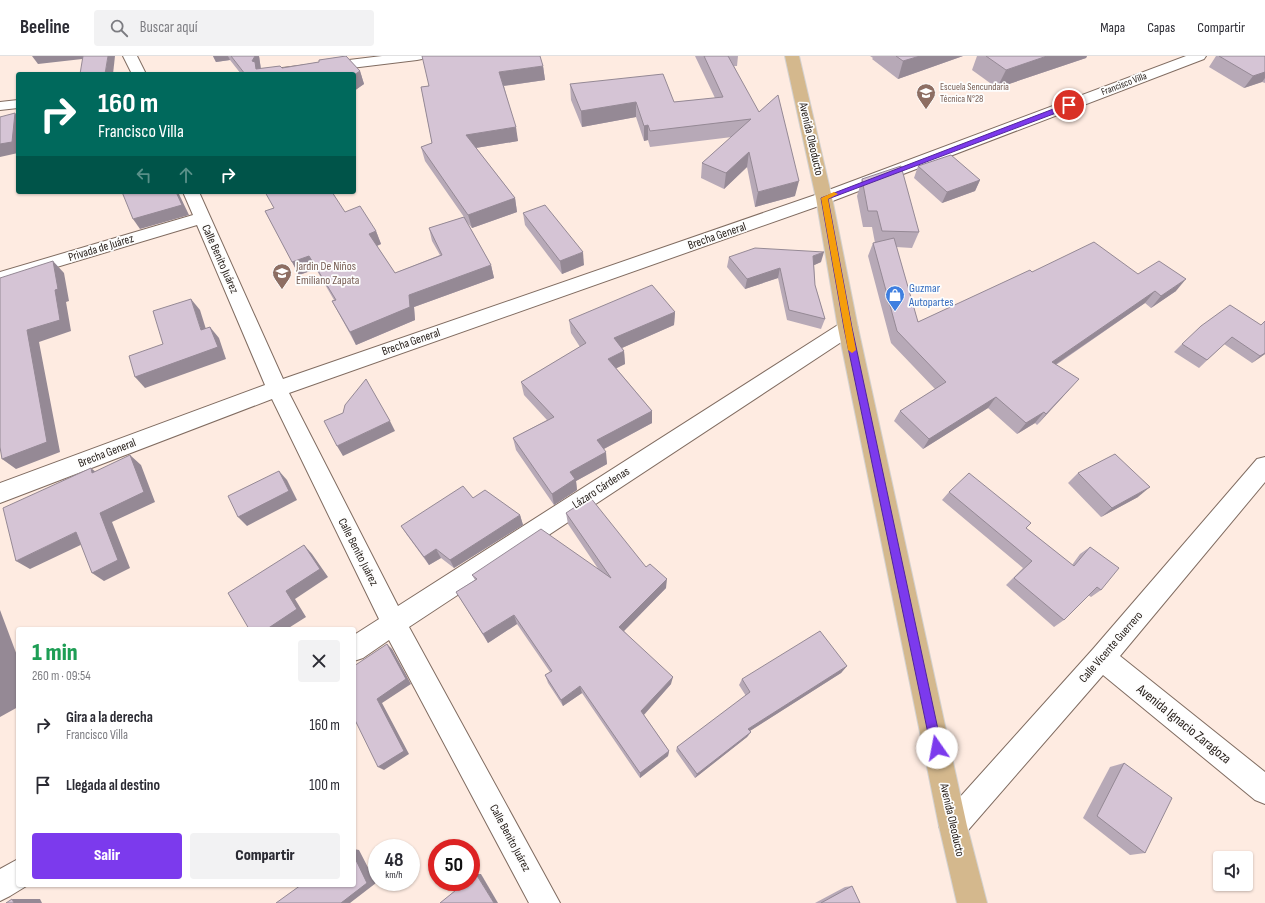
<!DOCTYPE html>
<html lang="es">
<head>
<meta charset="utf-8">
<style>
  :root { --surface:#fff; --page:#f2f2f3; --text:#2b2b33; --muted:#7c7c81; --line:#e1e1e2; --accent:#7c3aed }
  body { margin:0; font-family:"Sofia Sans Condensed",sans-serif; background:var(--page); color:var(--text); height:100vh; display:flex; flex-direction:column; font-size:15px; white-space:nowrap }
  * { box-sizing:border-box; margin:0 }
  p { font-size:13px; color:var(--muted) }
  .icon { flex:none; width:22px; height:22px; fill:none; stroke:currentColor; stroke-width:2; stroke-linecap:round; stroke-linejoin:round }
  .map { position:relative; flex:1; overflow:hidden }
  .drawer { position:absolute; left:16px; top:571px; width:340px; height:260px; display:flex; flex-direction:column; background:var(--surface); border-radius:4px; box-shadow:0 1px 3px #0004 }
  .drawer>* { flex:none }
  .guide { position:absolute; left:16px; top:16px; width:340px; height:122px; border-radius:4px; box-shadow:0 1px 3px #0004; background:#00695c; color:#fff; overflow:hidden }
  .fabs { position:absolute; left:1213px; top:795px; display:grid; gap:8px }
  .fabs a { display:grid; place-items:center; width:40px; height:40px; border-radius:4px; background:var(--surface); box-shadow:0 1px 3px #0004; font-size:20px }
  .speed { position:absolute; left:368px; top:783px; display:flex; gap:8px; font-size:20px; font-weight:700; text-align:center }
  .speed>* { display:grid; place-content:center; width:52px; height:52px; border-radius:50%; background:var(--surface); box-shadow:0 1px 3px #0004; line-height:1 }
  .speed small { font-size:10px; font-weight:400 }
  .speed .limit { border:6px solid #d22; background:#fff; color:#111 }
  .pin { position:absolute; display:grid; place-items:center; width:34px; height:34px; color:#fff; margin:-17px; border:2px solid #fff; border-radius:50%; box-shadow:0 1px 4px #0007 }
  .me { position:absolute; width:44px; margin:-22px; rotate:348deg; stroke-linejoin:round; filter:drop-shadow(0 0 3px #0008) }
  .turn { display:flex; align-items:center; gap:14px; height:84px; padding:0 16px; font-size:18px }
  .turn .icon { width:52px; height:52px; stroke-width:2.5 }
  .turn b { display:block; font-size:28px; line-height:34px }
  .lanes { display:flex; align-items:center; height:38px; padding:0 16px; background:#0003; justify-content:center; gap:20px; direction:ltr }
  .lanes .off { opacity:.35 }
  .round { display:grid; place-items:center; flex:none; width:42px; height:42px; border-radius:4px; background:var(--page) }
  .summary { display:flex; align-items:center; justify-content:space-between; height:68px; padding:0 16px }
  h1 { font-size:24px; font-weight:800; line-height:30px; color:#1e9e55 }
  .primary-button { display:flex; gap:8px; margin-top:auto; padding:8px 16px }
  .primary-button a { flex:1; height:46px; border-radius:4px; background:var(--accent); color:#fff; font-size:16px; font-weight:800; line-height:46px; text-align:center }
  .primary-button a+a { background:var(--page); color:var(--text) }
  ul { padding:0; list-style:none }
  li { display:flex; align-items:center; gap:12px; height:60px; padding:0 16px }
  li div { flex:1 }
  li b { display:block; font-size:15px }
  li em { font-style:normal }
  header { display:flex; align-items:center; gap:24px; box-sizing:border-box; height:56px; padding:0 20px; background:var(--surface); border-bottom:1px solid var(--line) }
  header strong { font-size:19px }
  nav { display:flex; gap:22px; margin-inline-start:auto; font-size:14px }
  .search { width:280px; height:36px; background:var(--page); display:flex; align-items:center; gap:10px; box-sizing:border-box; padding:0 14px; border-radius:4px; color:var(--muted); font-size:15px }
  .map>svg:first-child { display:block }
</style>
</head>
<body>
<header>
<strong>Beeline</strong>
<div class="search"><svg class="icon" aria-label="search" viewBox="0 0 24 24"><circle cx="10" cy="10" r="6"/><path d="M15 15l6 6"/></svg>Buscar aquí</div>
<nav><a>Mapa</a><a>Capas</a><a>Compartir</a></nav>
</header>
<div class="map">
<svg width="1265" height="847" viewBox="0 0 1265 847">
  <rect width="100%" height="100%" fill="#feebe1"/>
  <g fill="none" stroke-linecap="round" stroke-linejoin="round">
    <g stroke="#806c61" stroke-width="2">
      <g id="minor">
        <polygon points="123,0 137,0 146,18 132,18"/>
        <polygon points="382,0 424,0 422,3 417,4 302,18 259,18 261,15 266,14"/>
        <polygon points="1186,0 1206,0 1204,3 830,146 289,337 398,550 841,267 848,265 855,267 858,272 855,277 409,571 560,847 529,847 389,584 363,602 354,605 354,579 379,563 272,343 0,447 0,427 265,329 197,169 0,228 0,216 193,159 183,136 199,136 283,323 818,138"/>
        <polygon points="18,44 18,52 0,54 0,46"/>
        <polygon points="1265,401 1265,426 1120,600 1265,716 1265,748 1255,744 1103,619 963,780 953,784 943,780 939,770 943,760 1093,593 1257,403"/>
        <polygon points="18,803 18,829 28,829 10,840 0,845 0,813"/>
      </g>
    </g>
    <g stroke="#d3d1d0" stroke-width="2">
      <polygon id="major" points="785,0 799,0 832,142 858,272 967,770 987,847 957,847 939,770 838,272 816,142"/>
    </g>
    <use href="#minor" fill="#fff" fill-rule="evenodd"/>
    <use href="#major" fill="#d4b88d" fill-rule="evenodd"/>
  </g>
  <g fill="#b7a9b7">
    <polygon points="213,0 259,0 261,13 280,10 282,12 319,6 319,4 346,0 360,15 364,28 354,35 354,18 241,18 230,4 216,6"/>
    <polygon points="695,0 738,0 737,10 734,10 795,140 755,151 747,111 724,133 701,122 702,107 732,81 650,91 648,84 644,85 636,61 582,71 571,44 570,28 674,46 715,42"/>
    <polygon points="870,0 963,0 898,23 872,3 873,2"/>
    <polygon points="977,0 1087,0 1086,2 997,32 972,14"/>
    <polygon points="1216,0 1265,0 1265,27 1262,26 1244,32 1209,11"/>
    <polygon points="543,10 545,24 504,30 518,85 476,92 515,142 517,156 472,172 467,166 491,209 494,222 414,251 415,264 356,289 332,245 334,244 316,213 299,219 265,155 274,152 345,156 376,175 381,188 377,190 395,217 440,199 432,185 429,172 464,161 425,105 421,91 432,87 421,31"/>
    <polygon points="918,110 980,124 975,135 942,147 914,122"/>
    <polygon points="862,123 919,176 912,192 896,191 918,266 1032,216 1138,218 1176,235 1151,252 1145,247 1056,309 1069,334 1037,369 1035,367 1017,378 988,352 923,393 894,365 900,355 935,333 891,287 868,200 873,187 875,187 872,171 863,171 857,140"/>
    <polygon points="523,157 584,209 562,218 525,169"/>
    <polygon points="729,201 821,206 814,209 815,229 825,263 821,273 787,264 778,222 745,233 727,211"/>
    <polygon points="675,256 674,269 622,292 624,295 625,308 616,312 652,355 652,367 604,393 607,408 576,425 577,434 554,449 516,394 513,382 547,364 524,339 521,326 580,291 571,277 569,264"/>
    <polygon points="1265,265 1265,298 1252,307 1224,288 1199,312 1174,296 1182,288 1261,269"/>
    <polygon points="1078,417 1138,441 1101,461 1068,427"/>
    <polygon points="949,436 1026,472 1072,509 1080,498 1090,491 1101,534 1091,541 1088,539 1064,564 1054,571 1006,529 1023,512 942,444"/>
    <polygon points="473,442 520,459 523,469 454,512 441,502 429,509 407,479 401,470"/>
    <polygon points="566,457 646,511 666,532 624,575 671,628 644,659 669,695 668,700 640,722 582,637 563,650 548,627 545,619 550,616 517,568 488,587 456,536 475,524 472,519 599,514 568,468"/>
    <polygon points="847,610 841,617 750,675 751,676 747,681 695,722 676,695 677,691 746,640 739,629 742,623"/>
    <polygon points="1124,707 1145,797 1130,799 1083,762 1110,711"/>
    <polygon points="852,830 860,847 815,847 845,831"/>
  </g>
  <g fill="#958995">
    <polygon points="32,0 89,0 91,2 38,8"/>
    <polygon points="108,0 115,0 113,18 105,18"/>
    <polygon points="213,0 228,0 230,4 216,6"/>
    <polygon points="255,0 259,0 261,14 257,18 252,5"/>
    <polygon points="920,0 963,0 898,23 903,5"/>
    <polygon points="1047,0 1087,0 1086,2 997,32 1006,14"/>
    <polygon points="543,10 545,24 502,30 499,16"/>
    <polygon points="360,15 364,28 354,35 354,19"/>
    <polygon points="1265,16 1265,22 1262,26 1244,32 1253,20"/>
    <polygon points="636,46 636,61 582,71 581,55"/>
    <polygon points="15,57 18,61 18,97 0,101 0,88"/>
    <polygon points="648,69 648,84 644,85 644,70"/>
    <polygon points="516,71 518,85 469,93 466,79"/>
    <polygon points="749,96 747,111 724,133 726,117"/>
    <polygon points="980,124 975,135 942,147 947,136"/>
    <polygon points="799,125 795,140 755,151 758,136"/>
    <polygon points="176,136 178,136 189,159 140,173 133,163"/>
    <polygon points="515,142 517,156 472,172 468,159"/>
    <polygon points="376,175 381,188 374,191 369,178"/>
    <polygon points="583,196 584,209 562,218 560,205"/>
    <polygon points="824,196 821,206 810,211 813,200"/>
    <polygon points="309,200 316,213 299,219 292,206"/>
    <polygon points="53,205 64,217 69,245 66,246 71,275 39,286 60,396 16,413 2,403 27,274 55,234"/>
    <polygon points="491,209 494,222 414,251 415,264 356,289 350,276 409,239"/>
    <polygon points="780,212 778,222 745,233 747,223"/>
    <polygon points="1186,223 1176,235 1151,252 1161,240"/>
    <polygon points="1155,235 1145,247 1043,317 1052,306"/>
    <polygon points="191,243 200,254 210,286 201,274"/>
    <polygon points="675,256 674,269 615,295 614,282"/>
    <polygon points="210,271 219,282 226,303 145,332 135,321"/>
    <polygon points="624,295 625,308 609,316 608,303"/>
    <polygon points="1265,297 1265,298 1252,307 1260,300"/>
    <polygon points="1079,323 1069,334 1037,369 1046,358"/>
    <polygon points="996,341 988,352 923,393 929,383"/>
    <polygon points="652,355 652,367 598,396 597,384"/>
    <polygon points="1044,356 1035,367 1017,378 1026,367"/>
    <polygon points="390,365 395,375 343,400 337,390"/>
    <polygon points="606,396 607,408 576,425 577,434 554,449 552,438 570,416"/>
    <polygon points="130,399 141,409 155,446 112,466 130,512 104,525 92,517 100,457"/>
    <polygon points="91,412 103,422 92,417"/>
    <polygon points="279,415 287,424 297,444 247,470 238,461"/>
    <polygon points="1150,431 1138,441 1101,461 1112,452"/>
    <polygon points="520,459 523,469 454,512 450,504"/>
    <polygon points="76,476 89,485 30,513 16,505"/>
    <polygon points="304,489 312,498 328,521 295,543 306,561 287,573 267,573 286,535"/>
    <polygon points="436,493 441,502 429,509 424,501"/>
    <polygon points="667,523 666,532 619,580 619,571"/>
    <polygon points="0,554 18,602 18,651 0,661"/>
    <polygon points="514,559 517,568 488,587 483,578"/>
    <polygon points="387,588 392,593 411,628 382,647 409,698 384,714 378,711 377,643"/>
    <polygon points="847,610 841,617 745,678 748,673"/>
    <polygon points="673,621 671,628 641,662 641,655"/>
    <polygon points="580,630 582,637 563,650 561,644"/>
    <polygon points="751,676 747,681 695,722 697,718"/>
    <polygon points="669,695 668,700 640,722 640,717"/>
    <polygon points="354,793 359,794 376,827 350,847 341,847 354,800"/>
    <polygon points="476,818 481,818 498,847 494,847"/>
    <polygon points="12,843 40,843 42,847 14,847"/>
  </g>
  <g fill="#d5c4d5" stroke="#958995">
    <polygon points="83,0 108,0 105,18 80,18"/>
    <polygon points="231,0 255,0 252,5 255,6 256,13 280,10 282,12 319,6 319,4 346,0 360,15 354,19 354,18 245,18"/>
    <polygon points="422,0 540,0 543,10 499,16 516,71 466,79 515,142 468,159 421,91 432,87 421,31 429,30"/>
    <polygon points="704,0 728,0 759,56 778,39 799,125 758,136 749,96 726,117 702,107 751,63 650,75 648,69 644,70 636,46 581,55 570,28 663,18 674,46 723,41"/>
    <polygon points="896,0 920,0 903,5"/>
    <polygon points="986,0 1047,0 1006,14"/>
    <polygon points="1219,0 1265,0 1265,16 1253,20"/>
    <polygon points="15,57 12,86 0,88 0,61"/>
    <polygon points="951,99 980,124 947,136 918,110"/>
    <polygon points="901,110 919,176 882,175 877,155 868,155 862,123"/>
    <polygon points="122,136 176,136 182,149 133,163"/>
    <polygon points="265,136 332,136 345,156 360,150 376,175 369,178 395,217 442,199 429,172 464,161 491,209 409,239 410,251 350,276 332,245 336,244 309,200 292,206 265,155 274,152"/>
    <polygon points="545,149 583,196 560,205 523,157"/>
    <polygon points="894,182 918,266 1030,214 1032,216 1094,186 1138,218 1159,205 1186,223 1161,240 1155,235 1052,306 1079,323 1046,358 1044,356 1026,367 996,341 929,383 900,355 946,326 897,275 873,187"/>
    <polygon points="755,192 824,196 813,200 815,229 825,263 789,254 780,212 747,223 729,201"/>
    <polygon points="53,205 58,233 55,234 60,264 27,274 47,386 2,403 0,391 0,222"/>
    <polygon points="652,229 675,256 614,282 624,295 608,303 652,355 597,384 606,396 570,416 575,423 552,438 513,382 554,361 521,326 586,287 569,264"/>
    <polygon points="191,243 201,274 210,271 218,291 135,321 129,300 163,288 153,255"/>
    <polygon points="1230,249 1261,269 1265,265 1265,297 1260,300 1232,281 1207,304 1182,288 1201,270"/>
    <polygon points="366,323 390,365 337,390 324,365 343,357 345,349"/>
    <polygon points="1115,398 1150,431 1112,452 1078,417"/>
    <polygon points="130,399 144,436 100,457 118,504 92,517 76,476 16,505 3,452 91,412 92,417"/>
    <polygon points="279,415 289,435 238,461 228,440"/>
    <polygon points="969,417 1031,467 1026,472 1074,510 1090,491 1119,512 1101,534 1097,531 1064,564 1014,522 1032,505 949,436"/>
    <polygon points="463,430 473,442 485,434 520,459 450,504 436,493 424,501 401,470"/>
    <polygon points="590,441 646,511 650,508 667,523 619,571 673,621 641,655 669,695 640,717 580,630 561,644 545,619 552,615 514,559 483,578 456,536 477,523 472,519 541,473 611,522 566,457"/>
    <polygon points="304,489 320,513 286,535 297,553 267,573 249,573 228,537"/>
    <polygon points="820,575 847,610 748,673 751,676 697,718 677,691 750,636 742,623"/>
    <polygon points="387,588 406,623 377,643 404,695 378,711 354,662 354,610"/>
    <polygon points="1124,707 1172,742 1145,797 1097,760"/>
    <polygon points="354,800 367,827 341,847 276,847 301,829 354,829"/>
    <polygon points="476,818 494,847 440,847 466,826 471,826 471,822"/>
    <polygon points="852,830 860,847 821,847"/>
    <polygon points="12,843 14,847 6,847"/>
  </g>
  <polygon fill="#7c3aed" stroke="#51269a" points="1069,47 1072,49 1072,51 828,143 852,272 942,692 941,696 937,697 933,696 931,692 844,272 821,142"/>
  <polygon fill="#f59e0b" points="834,136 838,138 828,143 856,294 852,297 848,294 821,142"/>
  <defs>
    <g id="school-pin" transform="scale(1)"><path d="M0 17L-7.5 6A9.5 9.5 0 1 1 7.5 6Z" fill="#8d6e63" stroke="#fdfdfd"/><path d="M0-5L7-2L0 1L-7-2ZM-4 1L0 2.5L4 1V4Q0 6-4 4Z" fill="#fff"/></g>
    <g id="shop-pin" transform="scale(1)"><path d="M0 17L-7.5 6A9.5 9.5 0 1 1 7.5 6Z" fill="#3f7fe0" stroke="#fdfdfd"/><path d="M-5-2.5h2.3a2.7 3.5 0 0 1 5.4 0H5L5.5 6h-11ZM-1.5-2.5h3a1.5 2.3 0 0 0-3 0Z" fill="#fff"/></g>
  </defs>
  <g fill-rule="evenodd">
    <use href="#school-pin" x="926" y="37"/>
    <use href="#school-pin" x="282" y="217"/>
    <use href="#shop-pin" x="895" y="239"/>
  </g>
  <g text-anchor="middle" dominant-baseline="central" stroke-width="3.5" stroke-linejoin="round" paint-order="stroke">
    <g font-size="10" fill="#231b16" stroke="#fdfdfd">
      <text transform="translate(1124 28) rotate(-21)">Francisco Villa</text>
    </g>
    <g font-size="10" fill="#785e54" stroke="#fdfdfd" text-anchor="start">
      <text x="940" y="31">Escuela Sencundaria<tspan x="940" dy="12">Técnica N°28</tspan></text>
    </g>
    <g font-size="12" fill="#231b16" stroke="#fdfdfd">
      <text transform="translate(811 83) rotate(77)">Avenida Oleoducto</text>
      <text transform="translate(717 180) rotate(-19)">Brecha General</text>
      <text transform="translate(101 192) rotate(-17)">Privada de Juárez</text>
      <text transform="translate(220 203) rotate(66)">Calle Benito Juárez</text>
      <text transform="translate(411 286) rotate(-19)">Brecha General</text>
      <text transform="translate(107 397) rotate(-21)">Brecha General</text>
      <text transform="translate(601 432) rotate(-33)">Lázaro Cárdenas</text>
      <text transform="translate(358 496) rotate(63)">Calle Benito Juárez</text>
      <text transform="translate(1111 591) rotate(-49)">Calle Vicente Guerrero</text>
      <text transform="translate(952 764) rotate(77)">Avenida Oleoducto</text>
      <text transform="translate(510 782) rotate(62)">Calle Benito Juárez</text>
    </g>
    <g font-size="12" fill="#785e54" stroke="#fdfdfd" text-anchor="start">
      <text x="296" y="210">Jardin De Niños<tspan x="296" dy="14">Emiliano Zapata</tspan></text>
    </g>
    <g font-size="12" fill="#366cbe" stroke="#fdfdfd" text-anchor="start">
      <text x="909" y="232">Guzmar<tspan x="909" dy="14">Autopartes</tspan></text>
    </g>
    <g font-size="14" fill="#231b16" stroke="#fdfdfd">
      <text transform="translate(1184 668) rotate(39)">Avenida Ignacio Zaragoza</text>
    </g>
  </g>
</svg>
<div class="fabs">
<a><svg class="icon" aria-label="sound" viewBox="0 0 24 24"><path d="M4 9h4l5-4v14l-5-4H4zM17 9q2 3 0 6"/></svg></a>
</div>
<div class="speed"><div>48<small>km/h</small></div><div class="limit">50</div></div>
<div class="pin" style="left:1069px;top:49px;background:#d93025"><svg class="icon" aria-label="arrive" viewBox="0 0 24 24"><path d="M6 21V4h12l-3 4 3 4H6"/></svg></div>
<svg class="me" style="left:937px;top:692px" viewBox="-20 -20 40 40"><circle r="19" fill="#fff"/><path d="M0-13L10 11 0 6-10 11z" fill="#7c3aed"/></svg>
<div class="guide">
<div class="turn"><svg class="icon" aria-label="right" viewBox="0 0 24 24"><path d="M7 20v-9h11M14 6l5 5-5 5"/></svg><div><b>160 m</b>Francisco Villa</div></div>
<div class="lanes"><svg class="icon off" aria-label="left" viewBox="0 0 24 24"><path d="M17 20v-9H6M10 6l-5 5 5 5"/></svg><svg class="icon off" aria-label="ahead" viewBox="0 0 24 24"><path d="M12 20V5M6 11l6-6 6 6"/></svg><svg class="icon" aria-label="right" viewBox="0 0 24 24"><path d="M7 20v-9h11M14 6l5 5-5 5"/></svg></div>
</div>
<section class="drawer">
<div class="summary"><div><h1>1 min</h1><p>260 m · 09:54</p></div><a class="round"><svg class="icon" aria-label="close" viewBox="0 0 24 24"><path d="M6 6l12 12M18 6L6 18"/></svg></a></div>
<ul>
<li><svg class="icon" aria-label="right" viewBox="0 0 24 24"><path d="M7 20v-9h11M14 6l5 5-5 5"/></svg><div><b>Gira a la derecha</b><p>Francisco Villa</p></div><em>160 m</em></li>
<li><svg class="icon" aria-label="arrive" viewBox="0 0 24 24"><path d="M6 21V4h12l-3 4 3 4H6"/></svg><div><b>Llegada al destino</b></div><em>100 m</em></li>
</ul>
<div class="primary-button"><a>Salir</a><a>Compartir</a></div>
</section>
</div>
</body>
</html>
